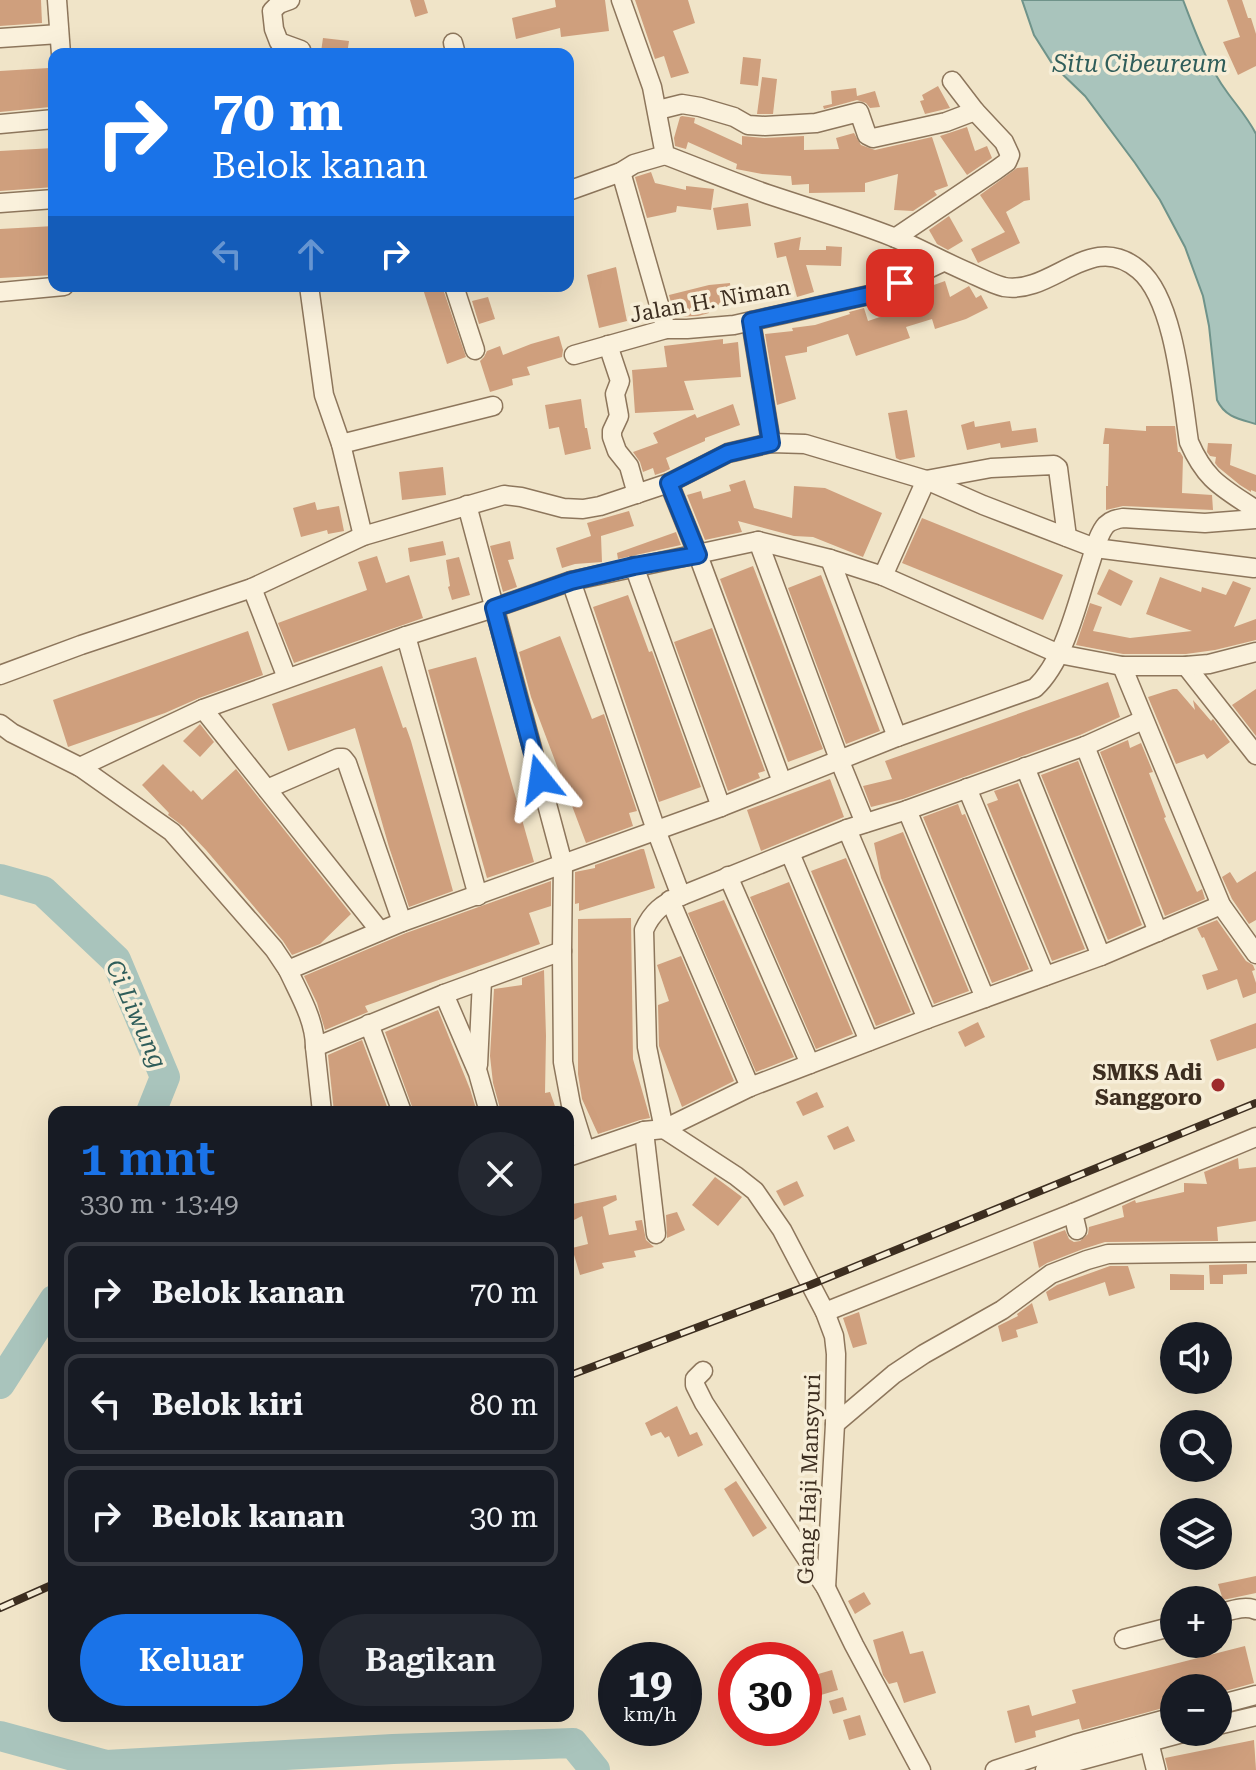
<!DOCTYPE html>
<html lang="id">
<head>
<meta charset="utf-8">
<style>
  :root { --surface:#171b24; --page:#242831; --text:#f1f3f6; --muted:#9ea1a6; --line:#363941; --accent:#1a73e8 }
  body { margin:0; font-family:"Roboto Serif",serif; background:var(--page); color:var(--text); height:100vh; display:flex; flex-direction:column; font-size:30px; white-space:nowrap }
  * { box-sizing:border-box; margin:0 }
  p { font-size:26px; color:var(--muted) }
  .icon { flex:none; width:44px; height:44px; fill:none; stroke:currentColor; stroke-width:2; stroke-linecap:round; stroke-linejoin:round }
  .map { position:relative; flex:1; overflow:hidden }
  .sheet { position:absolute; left:48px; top:1106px; width:526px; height:616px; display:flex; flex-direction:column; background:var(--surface); border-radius:16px; box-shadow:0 8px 32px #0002 }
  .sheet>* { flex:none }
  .top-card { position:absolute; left:48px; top:48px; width:526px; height:244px; border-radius:16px; box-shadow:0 8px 32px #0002; background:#1a73e8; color:#fff; overflow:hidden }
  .fabs { position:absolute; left:1160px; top:1322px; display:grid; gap:16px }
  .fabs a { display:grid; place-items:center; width:72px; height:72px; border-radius:50%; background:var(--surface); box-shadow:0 8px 32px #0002; font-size:40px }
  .speed { position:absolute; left:598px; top:1642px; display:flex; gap:16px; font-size:40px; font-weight:700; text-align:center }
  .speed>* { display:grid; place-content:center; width:104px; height:104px; border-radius:50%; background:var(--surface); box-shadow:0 8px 32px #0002; line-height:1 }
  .speed small { font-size:20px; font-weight:400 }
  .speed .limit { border:12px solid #d22; background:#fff; color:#111 }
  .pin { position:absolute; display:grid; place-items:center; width:68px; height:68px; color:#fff; margin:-34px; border-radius:16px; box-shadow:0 4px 12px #0006 }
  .me { position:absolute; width:88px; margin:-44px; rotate:345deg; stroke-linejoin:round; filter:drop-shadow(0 0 6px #0008) }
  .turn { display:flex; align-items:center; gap:28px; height:168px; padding:0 32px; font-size:36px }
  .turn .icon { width:104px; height:104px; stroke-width:2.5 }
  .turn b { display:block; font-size:56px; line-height:68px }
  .lanes { display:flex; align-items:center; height:76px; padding:0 32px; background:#0003; justify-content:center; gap:40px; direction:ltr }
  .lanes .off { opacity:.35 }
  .round { display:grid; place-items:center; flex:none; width:84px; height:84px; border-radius:42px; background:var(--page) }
  .headline { display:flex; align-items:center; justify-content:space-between; height:136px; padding:0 32px }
  h1 { font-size:48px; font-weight:600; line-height:60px; color:var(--accent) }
  .action { display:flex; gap:16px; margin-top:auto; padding:16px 32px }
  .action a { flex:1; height:92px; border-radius:48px; background:var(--accent); color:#fff; font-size:32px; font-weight:600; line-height:92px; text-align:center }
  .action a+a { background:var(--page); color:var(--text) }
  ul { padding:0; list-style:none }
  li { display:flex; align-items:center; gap:24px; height:100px; margin:0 16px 12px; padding:0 16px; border:4px solid var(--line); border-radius:16px }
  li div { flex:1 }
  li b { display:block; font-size:30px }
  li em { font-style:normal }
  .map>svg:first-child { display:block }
</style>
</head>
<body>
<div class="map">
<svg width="1256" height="1770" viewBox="0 0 1256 1770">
  <rect width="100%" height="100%" fill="#f0e4c8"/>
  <path fill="#a9c4bc" stroke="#6f938a" stroke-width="2" d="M 1022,0 L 1183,0 C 1195,31 1207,65 1227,92 C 1237,106 1248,118 1256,134 L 1256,424 C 1239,419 1225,417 1217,400 L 1209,326 L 1203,296 L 1185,247 L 1160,200 L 1135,163 L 1085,96 L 1053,65 L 1034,35 Z"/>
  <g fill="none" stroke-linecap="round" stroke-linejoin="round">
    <g stroke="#a9c4bc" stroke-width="30">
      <polyline points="0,879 43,891 116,960 165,1077 151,1112"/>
      <polyline points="0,1384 54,1300"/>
      <polyline points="0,1736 106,1765 393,1749 573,1743 595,1770"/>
    </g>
  </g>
  <g fill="#cf9f7d">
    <polygon points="0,0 41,0 42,23 0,26"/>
    <polygon points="410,0 424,0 428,13 415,17"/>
    <polygon points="555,0 605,0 609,31 561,37 560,28 516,39 512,18 556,7"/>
    <polygon points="635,0 688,0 695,23 673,31 689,73 671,78 664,56 655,59"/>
    <polygon points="1227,0 1242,0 1248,18 1251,18 1256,34 1256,66 1238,75 1223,42 1240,37"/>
    <polygon points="323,38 349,41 347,54 321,52"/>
    <polygon points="743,57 761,59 758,86 740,84"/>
    <polygon points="49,68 50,107 0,112 0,71"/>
    <polygon points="762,77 777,79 773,114 757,114"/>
    <polygon points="938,86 950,108 925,114 920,101 924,100 922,95"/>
    <polygon points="856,88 857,96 875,91 880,107 870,108 866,103 857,100 824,109 823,106 832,104 831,91"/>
    <polygon points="682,116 695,118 694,123 742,145 742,136 764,138 804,136 804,150 839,149 836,138 854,133 861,145 875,150 932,137 948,186 934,191 937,195 913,211 894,210 898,174 865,183 865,192 809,193 809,184 792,185 791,176 762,174 736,169 737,164 688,142 686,149 675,146 674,138 680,117"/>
    <polygon points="967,127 975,151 987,146 992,158 967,175 940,136"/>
    <polygon points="54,148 54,187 0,191 0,151"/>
    <polygon points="1028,167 1030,200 1024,201 1006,212 1020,243 978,263 971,249 1005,232 980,195 1017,168"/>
    <polygon points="651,172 655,183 686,190 686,186 714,189 711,210 677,206 676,212 647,218 635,177"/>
    <polygon points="748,203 751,226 717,230 713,208"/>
    <polygon points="949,216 963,241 948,250 937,244 929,230"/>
    <polygon points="54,226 54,275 0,278 0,229"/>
    <polygon points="801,237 799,250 826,250 826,246 842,247 841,266 806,265 814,292 797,297 786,256 777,258 774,243"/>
    <polygon points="616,267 627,321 599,328 587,275"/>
    <polygon points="945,281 950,297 969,286 976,298 981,295 988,308 966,319 935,329 932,319 906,327 910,338 856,356 848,334 807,347 807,352 785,356 796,399 777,405 765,334 793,331 792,328 815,325 850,314 849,312 864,308 868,321 907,308 903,296"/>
    <polygon points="730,283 732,303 707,306 709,313 698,316 675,317 669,295 709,285"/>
    <polygon points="422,286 442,286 466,357 447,364"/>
    <polygon points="488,297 495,319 479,324 472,301"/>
    <polygon points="559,336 563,350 562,357 527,367 530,375 512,379 513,385 490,392 480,361 484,357 487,351 500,346 503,355 531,344"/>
    <polygon points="723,339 723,344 738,342 741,377 684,381 694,410 635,413 632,370 667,367 664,346"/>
    <polygon points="581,399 585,428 587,428 591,449 565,455 559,427 549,429 545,405"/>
    <polygon points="733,404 740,425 705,438 705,441 666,458 670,469 664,472 655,475 653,468 643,472 640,462 633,452 658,443 653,433 695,414 697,418"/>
    <polygon points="907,410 915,457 900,460 896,458 888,413"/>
    <polygon points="974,421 975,427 1010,421 1012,431 1036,428 1038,442 1001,448 1000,443 967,450 961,425"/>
    <polygon points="1146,426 1175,426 1178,452 1180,452 1183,457 1182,493 1212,495 1213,510 1123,506 1106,510 1106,486 1108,486 1109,444 1103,444 1105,428 1146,431"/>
    <polygon points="1208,443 1232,444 1230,465 1256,475 1256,492 1251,490 1251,492 1240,485 1218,467 1215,463 1216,457 1210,456 1207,452"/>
    <polygon points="443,467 446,495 402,500 399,472"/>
    <polygon points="745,480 754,508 792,518 794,486 825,488 882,513 863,557 813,537 794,536 738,521 742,532 705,540 687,495 701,491 703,499 731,491 729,485"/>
    <polygon points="315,502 317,510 339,506 344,531 328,534 327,530 301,537 293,508"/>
    <polygon points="629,511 634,526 601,536 602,562 575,564 562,568 556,548 591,536 587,523"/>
    <polygon points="922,518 1063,575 1043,620 902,563"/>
    <polygon points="676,532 681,545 618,559 617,553"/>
    <polygon points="443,541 446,555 410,562 408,548"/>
    <polygon points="510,541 514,559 508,560 517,587 503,592 490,546"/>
    <polygon points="377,556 386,583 409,575 423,618 294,663 278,623 367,590 358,562"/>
    <polygon points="459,557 470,595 452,600 448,587 450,586 446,560"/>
    <polygon points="753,566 823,749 788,762 720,579"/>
    <polygon points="1109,569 1133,581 1121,606 1097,594"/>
    <polygon points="821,575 880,731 846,744 788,588"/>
    <polygon points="1160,577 1201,592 1202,587 1226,595 1233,581 1251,588 1234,627 1256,619 1256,640 1215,650 1186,654 1123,654 1076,645 1090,603 1102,607 1093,631 1130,638 1192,631 1146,614"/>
    <polygon points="628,595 649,652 652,651 701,787 659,802 593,607"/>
    <polygon points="712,628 765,771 758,773 760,778 728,791 674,642"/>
    <polygon points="248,631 263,675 199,698 165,713 68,747 53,700"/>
    <polygon points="560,636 592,719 604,714 637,811 629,813 633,826 586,843 531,697 519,652"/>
    <polygon points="476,657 534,862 487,878 428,670"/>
    <polygon points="382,666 403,728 406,727 411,741 453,891 409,907 389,847 355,728 288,751 272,704"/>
    <polygon points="1108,682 1120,717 1080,735 903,799 871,807 863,786 892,779 885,761"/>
    <polygon points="1173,689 1177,689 1195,710 1193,700 1211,721 1213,719 1230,742 1207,759 1204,754 1176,764 1148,697"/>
    <polygon points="1256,689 1256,736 1232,705"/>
    <polygon points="200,724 214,742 200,757 183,741"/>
    <polygon points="1128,740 1130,748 1141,743 1153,772 1149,773 1166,817 1164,818 1196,890 1197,892 1202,889 1205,899 1165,916 1100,752"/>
    <polygon points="1078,761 1142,925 1108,940 1041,775"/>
    <polygon points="163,764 191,792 193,790 202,800 236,769 351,914 320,944 292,955 283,941 206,850 184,827 168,815 169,813 142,785"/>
    <polygon points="830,779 844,817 761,851 747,810"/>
    <polygon points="1018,783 1085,949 1052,961 987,804 998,800 994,791"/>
    <polygon points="958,804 962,815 965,814 1029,969 992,983 923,817"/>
    <polygon points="903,832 969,991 934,1004 881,878 874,843"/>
    <polygon points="641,849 644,849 655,888 579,911 579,903 575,904 575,872 595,868 595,865"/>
    <polygon points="846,858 911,1012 876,1026 811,871"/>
    <polygon points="1256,871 1256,920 1249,924 1232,899 1222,877 1230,872 1237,883"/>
    <polygon points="551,881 551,906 529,913 540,944 365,1006 368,1012 325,1030 317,1003 304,976 406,933"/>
    <polygon points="789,882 853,1034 816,1049 750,897"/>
    <polygon points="724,900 794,1057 756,1072 688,913"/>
    <polygon points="631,918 633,1059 650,1118 640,1120 598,1134 582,1099 578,1074 578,919"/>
    <polygon points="1217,920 1246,961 1253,965 1255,970 1252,971 1256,983 1256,993 1243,998 1237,979 1207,990 1202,975 1218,970 1204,937 1202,938 1197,928"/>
    <polygon points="681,956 734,1081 682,1107 659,1046 658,1005 669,1001 657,965"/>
    <polygon points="544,970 546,1036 545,1093 550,1092 557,1112 501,1112 493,1083 490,1056 494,989 522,985 522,978"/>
    <polygon points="438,1010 470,1089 477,1112 414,1112 385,1032"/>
    <polygon points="978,1022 985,1037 965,1047 958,1032"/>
    <polygon points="1256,1023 1256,1048 1217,1061 1210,1040"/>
    <polygon points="362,1040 389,1112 334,1112 328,1055"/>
    <polygon points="817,1092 824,1107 803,1116 796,1102"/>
    <polygon points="848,1126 855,1141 834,1150 827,1136"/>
    <polygon points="1238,1158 1239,1169 1256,1167 1256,1221 1217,1227 1218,1241 1105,1242 1083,1249 1047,1263 1039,1268 1033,1242 1065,1230 1069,1239 1074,1242 1080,1241 1088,1234 1089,1227 1124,1217 1122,1206 1135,1200 1136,1203 1184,1192 1184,1183 1207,1184 1204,1172"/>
    <polygon points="715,1177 742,1197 718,1226 692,1205"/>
    <polygon points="797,1181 804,1196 784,1206 776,1191"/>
    <polygon points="616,1195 617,1200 603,1207 609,1235 637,1230 635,1221 642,1220 646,1240 654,1247 634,1251 636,1257 602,1263 604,1268 580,1275 572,1248 588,1244 582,1216 568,1223 568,1205"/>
    <polygon points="677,1212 685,1230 667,1238 666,1215"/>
    <polygon points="1247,1264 1247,1274 1223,1275 1223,1284 1210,1284 1209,1265"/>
    <polygon points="1110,1266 1128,1266 1135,1288 1109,1296 1105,1282 1049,1301 1046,1292 1057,1285"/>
    <polygon points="1170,1274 1204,1275 1204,1290 1170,1290"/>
    <polygon points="1032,1303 1038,1323 1016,1330 1018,1337 1002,1342 998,1326 1018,1316 1017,1314"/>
    <polygon points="859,1312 867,1344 853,1348 843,1318"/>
    <polygon points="677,1406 690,1435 697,1432 703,1445 678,1457 669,1436 665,1438 661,1432 651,1436 645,1423"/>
    <polygon points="736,1481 767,1528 753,1537 724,1489"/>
    <polygon points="1256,1576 1256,1593 1223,1600 1218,1584"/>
    <polygon points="864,1592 871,1604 855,1614 848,1601"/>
    <polygon points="903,1631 910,1654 923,1651 936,1693 904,1703 897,1682 889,1684 883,1675 873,1640"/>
    <polygon points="1245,1646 1254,1683 1218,1693 1218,1688 1174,1688 1174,1705 1082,1730 1079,1719 1035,1731 1036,1737 1015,1743 1007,1711 1029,1705 1032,1716 1076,1703 1072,1690"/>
    <polygon points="832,1670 838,1690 814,1697 808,1677"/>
    <polygon points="843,1697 847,1710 833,1714 829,1701"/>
    <polygon points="860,1715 866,1735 849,1740 843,1720"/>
    <polygon points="1254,1740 1256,1770 1168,1770 1165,1758"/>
  </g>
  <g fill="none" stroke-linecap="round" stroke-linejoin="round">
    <g stroke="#8d765c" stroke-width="21">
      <g id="minor">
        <polyline points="57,0 61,54"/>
        <polyline points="290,0 279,4 272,11 274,29 279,42 301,50"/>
        <path d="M 621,0 L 652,87 L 665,155 C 699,168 733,182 767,194 C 809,208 852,221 893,237 C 919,248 944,262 970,273 C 981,278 992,284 1004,287 C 1053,295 1091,229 1139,270 C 1175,300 1182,397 1189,442 C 1206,481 1222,487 1256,510"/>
        <polyline points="0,38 59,34"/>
        <polyline points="453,43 456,54"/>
        <polyline points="658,110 682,104 700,107 734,117 748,125 765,126 816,123 859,112 867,135 873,138 946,122 975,111"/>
        <polyline points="0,124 54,119"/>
        <polyline points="621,172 666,329"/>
        <polyline points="568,191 621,172 634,164 665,155"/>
        <polyline points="0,203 54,199"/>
        <polyline points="895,238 996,170 1007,162 1010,155 1004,142 975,111 952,81"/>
        <polyline points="309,286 324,395 341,444 363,536"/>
        <polyline points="454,286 475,350"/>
        <polyline points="0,292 64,286"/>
        <polyline points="751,321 771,443"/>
        <polyline points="608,345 620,381 615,394 619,416 612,431 612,437 617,451 629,466 637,494"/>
        <polyline points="574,355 666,329 687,329 734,325 878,293 943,262"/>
        <polyline points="341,444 493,406"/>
        <polyline points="669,483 698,555 782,782"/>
        <polyline points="467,505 563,864 562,951 563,1062 571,1105 585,1150"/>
        <polyline points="758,541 839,759 865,823"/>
        <polyline points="830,559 897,737"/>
        <polyline points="634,566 721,807"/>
        <polyline points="883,576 926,480 991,468 1054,465 1058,468 1059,476 1067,537"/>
        <polyline points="571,581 656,830 681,896"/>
        <polyline points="252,588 287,678"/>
        <polyline points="406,636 478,896"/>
        <polyline points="1122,666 1221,905 1256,954"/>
        <polyline points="1186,666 1256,755"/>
        <polyline points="0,675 81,645 252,588 363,536 504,495 521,497 563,508 583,509 600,506 669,483 728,453 771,443 805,444 926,480 983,505 1095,548 1254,568"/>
        <polyline points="203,709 380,931"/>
        <path d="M 0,724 L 12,733 L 80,767 L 172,832 L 274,949 L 288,970 L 402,922 L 721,807 L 897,737 L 1035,688 C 1065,660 1077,603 1090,564 C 1094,552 1098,534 1106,525 C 1111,520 1117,519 1123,518 L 1205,523 L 1256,519"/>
        <polyline points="1085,746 1158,932"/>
        <polyline points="80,767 203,709 406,636 494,608 571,581 758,541 830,559 883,576 1059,654 1122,666 1186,666 1209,664 1256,652"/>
        <polyline points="1025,767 1101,956"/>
        <polyline points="967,788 1045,976"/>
        <polyline points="267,789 338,758 343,758 347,763 402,922"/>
        <polyline points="907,810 985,998"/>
        <polyline points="847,829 927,1019"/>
        <polyline points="790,853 869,1041"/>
        <polyline points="728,876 810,1064"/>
        <polyline points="670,900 750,1087"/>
        <path d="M 288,970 C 299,994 315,1020 315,1047 L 444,994 L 562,951"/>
        <polyline points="444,994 478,1073 489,1112"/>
        <polyline points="369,1024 402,1112"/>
        <polyline points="315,1047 322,1112"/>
        <polyline points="478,1065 482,980"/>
        <polyline points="644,1131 656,1234"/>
        <polyline points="568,1157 644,1131 664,1129 750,1087 927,1019 1101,956 1221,905"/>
        <polyline points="1077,1230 1073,1213 1256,1137"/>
        <polyline points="825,1312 1073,1213"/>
        <polyline points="703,1371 695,1379 695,1385 704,1403 826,1588 854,1645 921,1770"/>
        <polyline points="835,1424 894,1374 924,1354 1002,1310 1051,1274 1087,1260 1108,1254 1256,1252"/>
        <path d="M 826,1588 L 835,1424 L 836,1354 L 834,1336 L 825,1312 L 782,1230 L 755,1191 L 736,1176 L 664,1129 L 647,1047 L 644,930 C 652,912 662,904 681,896 L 847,829 L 907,810 L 1085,746 L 1143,720"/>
        <path d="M 1218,1614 C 1230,1611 1244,1605 1256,1610"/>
        <polyline points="1124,1639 1174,1626"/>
        <polyline points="1218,1705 1256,1695"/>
        <polyline points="1218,1725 1256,1716"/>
        <polyline points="1146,1730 1156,1770"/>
        <polyline points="995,1770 1075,1744 1174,1717"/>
        <polyline points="1045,1770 1186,1732"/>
      </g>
    </g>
    <use href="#minor" stroke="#faf1dc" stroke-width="18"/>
    <g stroke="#3d2e20" stroke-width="8">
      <g id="rail">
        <polyline points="568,1376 810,1285 1256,1103"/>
        <polyline points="0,1608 54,1584"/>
      </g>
    </g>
    <use href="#rail" stroke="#f7eed8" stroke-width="5" stroke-dasharray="15" stroke-linecap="butt"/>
  </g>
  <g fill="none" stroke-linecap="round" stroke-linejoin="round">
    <g stroke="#114b97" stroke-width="20">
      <polyline id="route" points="540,779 494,608 571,581 634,566 698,555 669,483 728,453 771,443 751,321 878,293 900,283"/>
    </g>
    <use href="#route" stroke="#1a73e8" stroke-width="14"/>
  </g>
  <circle fill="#9e2a2b" stroke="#f7eed8" stroke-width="3" cx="1218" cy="1085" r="8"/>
  <g text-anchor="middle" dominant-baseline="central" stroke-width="7" stroke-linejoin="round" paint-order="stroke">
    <g font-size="22" fill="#3d2e20" stroke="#f7eed8">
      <text transform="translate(710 301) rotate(-10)">Jalan H. Niman</text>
      <text transform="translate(809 1479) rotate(-88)">Gang Haji Mansyuri</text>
    </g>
    <g font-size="22" font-weight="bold" fill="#3d2e20" stroke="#f7eed8" text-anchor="end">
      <text x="1202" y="1072">SMKS Adi<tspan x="1202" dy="25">Sanggoro</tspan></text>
    </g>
    <g font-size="24" font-style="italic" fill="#2f5d5a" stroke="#f7eed8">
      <text x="1140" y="64">Situ Cibeureum</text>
      <text transform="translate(136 1014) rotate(66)">Ci Liwung</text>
    </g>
  </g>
</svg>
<div class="fabs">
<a><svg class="icon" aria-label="sound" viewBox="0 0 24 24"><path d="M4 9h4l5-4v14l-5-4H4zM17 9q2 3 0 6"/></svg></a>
<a><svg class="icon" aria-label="search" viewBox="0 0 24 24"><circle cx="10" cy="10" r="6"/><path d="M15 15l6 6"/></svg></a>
<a><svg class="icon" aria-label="layers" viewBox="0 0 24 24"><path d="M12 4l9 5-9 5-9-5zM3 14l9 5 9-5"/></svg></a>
<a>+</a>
<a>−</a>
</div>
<div class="speed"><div>19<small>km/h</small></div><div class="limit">30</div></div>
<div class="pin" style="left:900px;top:283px;background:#d93025"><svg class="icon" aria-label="arrive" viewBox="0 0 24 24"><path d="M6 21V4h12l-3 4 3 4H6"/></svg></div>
<svg class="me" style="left:540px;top:779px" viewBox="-20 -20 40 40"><path d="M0-17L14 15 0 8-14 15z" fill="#1a73e8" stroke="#fff" stroke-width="4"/></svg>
<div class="top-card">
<div class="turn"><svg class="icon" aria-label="right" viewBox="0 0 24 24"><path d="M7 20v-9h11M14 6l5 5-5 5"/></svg><div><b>70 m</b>Belok kanan</div></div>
<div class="lanes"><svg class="icon off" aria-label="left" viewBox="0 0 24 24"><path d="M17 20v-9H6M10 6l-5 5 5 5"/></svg><svg class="icon off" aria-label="ahead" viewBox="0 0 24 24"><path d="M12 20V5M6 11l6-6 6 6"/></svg><svg class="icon" aria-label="right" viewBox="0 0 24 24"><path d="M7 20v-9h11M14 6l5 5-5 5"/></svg></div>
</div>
<section class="sheet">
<div class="headline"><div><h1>1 mnt</h1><p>330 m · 13:49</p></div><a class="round"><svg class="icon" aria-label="close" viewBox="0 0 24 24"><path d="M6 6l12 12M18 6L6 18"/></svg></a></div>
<ul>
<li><svg class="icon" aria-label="right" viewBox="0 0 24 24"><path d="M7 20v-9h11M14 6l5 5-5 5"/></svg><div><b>Belok kanan</b></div><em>70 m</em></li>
<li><svg class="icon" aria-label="left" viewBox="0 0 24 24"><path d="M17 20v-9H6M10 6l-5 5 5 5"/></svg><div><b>Belok kiri</b></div><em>80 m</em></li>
<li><svg class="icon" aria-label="right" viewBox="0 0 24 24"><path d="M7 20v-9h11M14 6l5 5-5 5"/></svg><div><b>Belok kanan</b></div><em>30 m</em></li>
</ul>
<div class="action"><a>Keluar</a><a>Bagikan</a></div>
</section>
</div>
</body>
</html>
